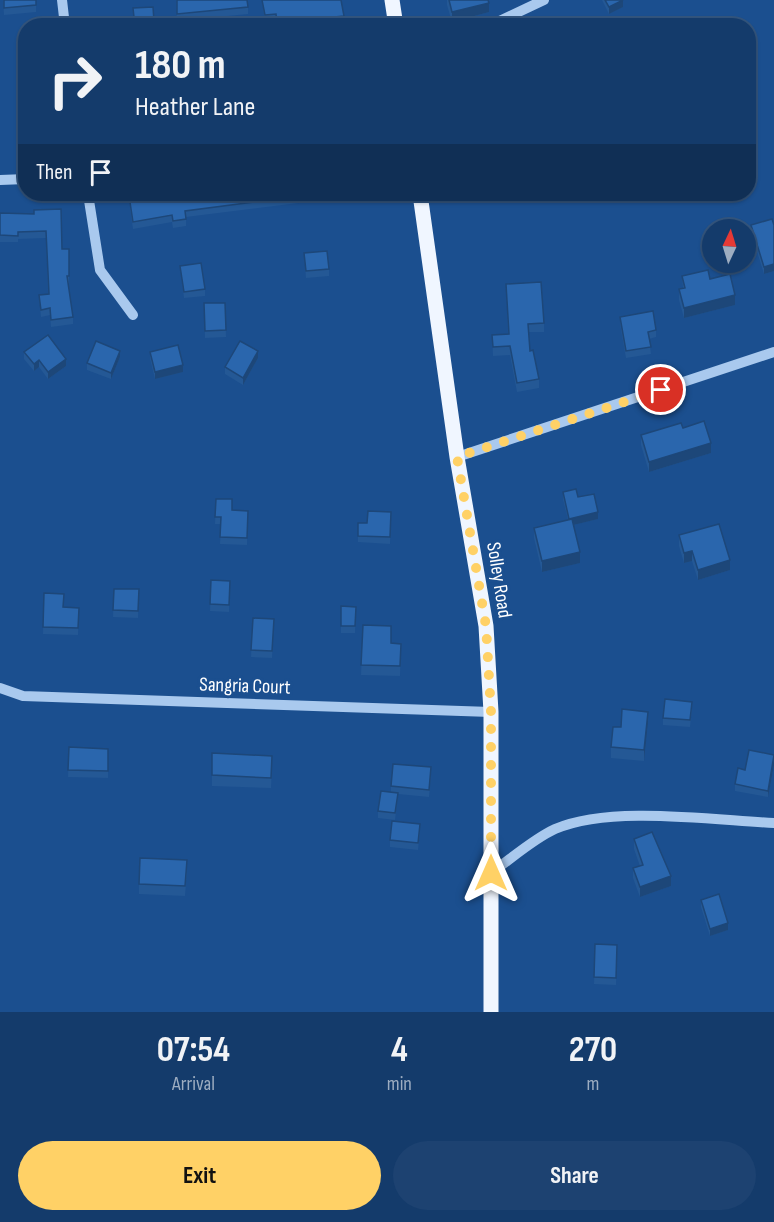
<!DOCTYPE html>
<html lang="en">
<head>
<meta charset="utf-8">
<style>
  :root { --surface:#143b6b; --page:#1d4271; --text:#f1f3f6; --muted:#9dadc1; --line:#33557e; --accent:#ffd166 }
  body { margin:0; font-family:"Sofia Sans Condensed",sans-serif; background:var(--page); color:var(--text); height:100vh; display:flex; flex-direction:column; font-size:22px; white-space:nowrap }
  * { box-sizing:border-box; margin:0 }
  p { font-size:20px; color:var(--muted) }
  .icon { flex:none; width:33px; height:33px; fill:none; stroke:currentColor; stroke-width:2; stroke-linecap:round; stroke-linejoin:round }
  .map { position:relative; height:1012px; overflow:hidden }
  .drawer { display:flex; flex-direction:column; background:var(--surface); flex:1 }
  .drawer>* { flex:none }
  .guide { position:absolute; left:18px; top:18px; width:738px; height:183px; border-radius:24px; box-shadow:0 2px 4px #0004,0 0 0 2px var(--line); background:#143b6b; color:var(--text); overflow:hidden }
  .needle { width:39px; rotate:4deg }
  .fabs { position:absolute; left:702px; top:219px; display:grid; gap:12px }
  .fabs a { display:grid; place-items:center; width:54px; height:54px; border-radius:50%; background:var(--surface); box-shadow:0 2px 4px #0004,0 0 0 2px var(--line); font-size:30px }
  .pin { position:absolute; display:grid; place-items:center; width:51px; height:51px; color:#fff; margin:-26px; border:3px solid #fff; border-radius:50%; box-shadow:0 2px 6px #0007 }
  .me { position:absolute; width:66px; margin:-33px; rotate:0deg; stroke-linejoin:round; filter:drop-shadow(0 0 4px #0008) }
  .turn { display:flex; align-items:center; gap:21px; height:126px; padding:0 18px; font-size:27px }
  .turn .icon { width:78px; height:78px; stroke-width:2.5 }
  .turn b { display:block; font-size:42px; line-height:51px }
  .then { display:flex; align-items:center; height:57px; padding:0 18px; background:#0003; gap:12px; font-size:22px }
  .eta { display:flex; justify-content:space-evenly; align-items:center; height:102px; text-align:center }
  .eta b { font-size:36px; font-weight:700; line-height:42px }
  .primary-button { display:flex; gap:12px; margin-top:auto; padding:12px 18px }
  .primary-button a { flex:1; height:69px; border-radius:36px; background:var(--accent); color:#111; font-size:24px; font-weight:700; line-height:69px; text-align:center }
  .primary-button a+a { background:var(--page); color:var(--text) }
  .map>svg:first-child { display:block }
</style>
</head>
<body>
<div class="map">
<svg width="774" height="1012" viewBox="0 0 774 1012">
  <rect width="100%" height="100%" fill="#1b4f8f"/>
  <g fill="none" stroke-linecap="round" stroke-linejoin="round">
    <g stroke="#a9c9ee" stroke-width="10">
      <polyline points="62,0 65,26"/>
      <polyline points="489,26 544,0"/>
      <polyline points="0,180 26,179"/>
      <polyline points="88,194 100,270 133,315"/>
      <polyline points="457,457 774,352"/>
      <polyline points="0,688 23,696 491,712"/>
      <path d="M 491,873 C 511,859 533,839 555,829 C 610,805 713,820 774,823"/>
    </g>
    <g stroke="#f0f6ff" stroke-width="15">
      <polyline points="392,0 396,26"/>
      <polyline points="420,194 457,457 486,626 491,712 491,1012"/>
    </g>
  </g>
  <g fill="#245895">
    <polygon points="3,0 36,0 36,12 4,15"/>
    <polygon points="176,0 248,7 248,14 177,21"/>
    <polygon points="262,0 341,0 344,16 344,23 318,26 276,26 276,21 265,22"/>
    <polygon points="447,0 488,0 489,12 452,22 447,5"/>
    <polygon points="602,0 623,0 623,7 609,14"/>
    <polygon points="172,194 371,194 186,217 186,226 173,228 172,222 133,229 130,208 130,202"/>
    <polygon points="0,213 34,214 62,249 69,249 69,283 68,283 73,317 73,324 51,327 50,315 41,317 39,295 48,294 46,238 18,239 18,242 0,242"/>
    <polygon points="751,225 774,225 774,271 764,274 751,232"/>
    <polygon points="304,253 329,269 329,276 306,278"/>
    <polygon points="180,266 205,289 205,296 184,298"/>
    <polygon points="682,276 710,279 735,305 684,318 679,300 679,289 683,288"/>
    <polygon points="506,284 544,323 544,332 529,332 530,351 539,379 539,388 517,392 510,355 493,356 492,335 508,334"/>
    <polygon points="204,303 225,303 226,337 205,338"/>
    <polygon points="620,317 656,330 656,337 649,339 651,354 626,358 620,324"/>
    <polygon points="24,352 66,366 48,379 39,367 34,371 24,359"/>
    <polygon points="150,352 183,372 155,379 150,358"/>
    <polygon points="120,357 111,379 87,370 87,363"/>
    <polygon points="258,358 243,385 225,374 225,367"/>
    <polygon points="683,428 711,453 649,472 641,445 641,435"/>
    <polygon points="563,492 578,497 598,519 573,525 580,563 542,572 534,538 534,528 568,520 563,499"/>
    <polygon points="216,499 232,510 248,511 247,545 220,544 221,524 215,524"/>
    <polygon points="391,512 390,544 358,542 358,523 367,523"/>
    <polygon points="679,535 730,570 698,580 692,561 684,563 679,546"/>
    <polygon points="211,580 230,581 229,612 210,611"/>
    <polygon points="114,589 139,589 138,618 113,617"/>
    <polygon points="44,593 63,607 79,608 78,635 43,634"/>
    <polygon points="341,606 356,607 355,633 341,633"/>
    <polygon points="253,618 274,619 272,658 251,657"/>
    <polygon points="363,625 391,643 401,644 400,676 361,675"/>
    <polygon points="692,708 690,727 663,725 663,718"/>
    <polygon points="648,722 644,761 611,758 611,747 621,727"/>
    <polygon points="69,747 108,749 108,778 68,777"/>
    <polygon points="212,753 272,766 271,788 212,786"/>
    <polygon points="774,755 774,765 768,797 735,791 735,784 745,770"/>
    <polygon points="431,774 429,797 398,794 395,820 378,818 378,811 391,792 391,786"/>
    <polygon points="420,831 418,850 390,847 390,840"/>
    <polygon points="634,839 671,886 640,897 633,878 633,868 640,866 634,849"/>
    <polygon points="187,870 185,896 139,894 139,884"/>
    <polygon points="701,900 728,930 710,936 701,907"/>
    <polygon points="595,944 617,945 616,985 594,984"/>
  </g>
  <g fill="#1d4779">
    <polygon points="623,0 623,7 609,14 609,7"/>
    <polygon points="489,3 489,12 452,22 452,12"/>
    <polygon points="774,264 774,271 764,274 764,267"/>
    <polygon points="735,295 735,305 684,318 684,308"/>
    <polygon points="120,351 120,357 111,379 111,373"/>
    <polygon points="258,351 258,358 243,385 243,378"/>
    <polygon points="66,359 66,366 48,379 48,372"/>
    <polygon points="39,360 39,367 34,371 34,364"/>
    <polygon points="183,365 183,372 155,379 155,372"/>
    <polygon points="711,443 711,453 649,472 649,462"/>
    <polygon points="598,512 598,519 569,526 569,519"/>
    <polygon points="692,551 692,561 684,563 684,553"/>
    <polygon points="580,552 580,563 542,572 542,561"/>
    <polygon points="730,560 730,570 698,580 698,570"/>
    <polygon points="648,712 648,722 644,761 644,750"/>
    <polygon points="774,758 774,765 768,797 768,791"/>
    <polygon points="671,876 671,886 640,897 640,887"/>
    <polygon points="728,923 728,930 710,936 710,929"/>
  </g>
  <g fill="#2a66ad" stroke="#1d4779" stroke-width="1.5">
    <polygon points="4,0 36,0 36,5 4,8"/>
    <polygon points="177,0 247,0 248,7 177,14"/>
    <polygon points="262,0 341,0 344,16 277,23 276,14 265,15"/>
    <polygon points="449,0 488,0 489,3 452,12"/>
    <polygon points="605,0 623,0 609,7"/>
    <polygon points="153,7 154,21 160,21 160,26 135,26 133,8"/>
    <polygon points="172,194 317,194 185,211 186,219 173,221 172,215 133,222 130,202"/>
    <polygon points="61,209 62,249 69,249 69,276 67,276 73,317 51,320 50,308 41,310 39,295 49,294 46,231 18,232 18,236 0,235 0,213 34,214 34,210"/>
    <polygon points="772,219 774,225 774,264 764,267 751,225"/>
    <polygon points="327,251 329,269 306,271 304,253"/>
    <polygon points="201,263 205,289 184,292 180,266"/>
    <polygon points="708,270 710,279 730,274 735,295 684,308 679,289 685,288 682,276"/>
    <polygon points="541,282 544,323 528,324 530,351 533,350 539,379 517,383 510,346 493,347 492,335 509,334 506,284"/>
    <polygon points="204,303 225,303 226,330 205,331"/>
    <polygon points="653,311 656,330 648,332 651,347 626,351 620,317"/>
    <polygon points="48,335 66,359 48,372 39,360 34,364 24,352"/>
    <polygon points="96,341 120,351 111,373 87,363"/>
    <polygon points="240,341 258,351 243,378 225,367"/>
    <polygon points="178,345 183,365 155,372 150,352"/>
    <polygon points="704,421 711,443 649,462 641,435 681,423 683,428"/>
    <polygon points="576,489 578,497 594,494 598,512 569,519 563,492"/>
    <polygon points="216,499 232,499 232,510 248,511 247,538 220,537 221,517 215,517"/>
    <polygon points="368,511 391,512 390,537 358,536 358,523 367,523"/>
    <polygon points="572,519 580,552 542,561 534,528"/>
    <polygon points="719,524 730,560 698,570 692,551 684,553 679,535"/>
    <polygon points="211,580 230,581 229,605 210,604"/>
    <polygon points="114,589 139,589 138,611 113,610"/>
    <polygon points="44,593 64,594 63,607 79,608 78,628 43,627"/>
    <polygon points="341,606 356,607 355,626 341,626"/>
    <polygon points="253,618 274,619 272,651 251,650"/>
    <polygon points="363,625 391,626 391,643 401,644 400,666 361,665"/>
    <polygon points="665,699 692,702 690,720 663,718"/>
    <polygon points="622,709 648,712 644,750 611,747 613,727 621,727"/>
    <polygon points="69,747 108,749 108,771 68,770"/>
    <polygon points="749,750 774,755 768,791 735,784 738,768 745,770"/>
    <polygon points="212,753 272,756 271,778 212,775"/>
    <polygon points="393,764 431,767 429,790 391,786"/>
    <polygon points="381,791 398,793 395,813 378,811"/>
    <polygon points="392,821 420,824 418,843 390,840"/>
    <polygon points="652,832 671,876 640,887 633,868 643,865 634,839"/>
    <polygon points="140,858 187,860 185,886 139,884"/>
    <polygon points="719,894 728,923 710,929 701,900"/>
    <polygon points="595,944 617,945 616,978 594,977"/>
  </g>
  <g fill="none" stroke-linecap="round" stroke-linejoin="round">
    <polyline stroke="#ffd166" stroke-width="10" stroke-dasharray="0 18" points="491,873 491,712 486,626 457,457 661,390"/>
  </g>
  <g text-anchor="middle" dominant-baseline="central" stroke-width="6" stroke-linejoin="round" paint-order="stroke">
    <g font-size="20" fill="#fff" stroke="#1b4f8f">
      <text transform="translate(499 580) rotate(81)">Solley Road</text>
      <text transform="translate(245 686) rotate(2)">Sangria Court</text>
    </g>
  </g>
</svg>
<div class="fabs">
<a><svg class="needle" viewBox="-14 -14 28 28"><path d="M0-13l5 13h-10z" fill="#e53935"/><path d="M0 13l5-13h-10z" fill="#9dadc1"/></svg></a>
</div>
<div class="pin" style="left:661px;top:390px;background:#d93025"><svg class="icon" aria-label="arrive" viewBox="0 0 24 24"><path d="M6 21V4h12l-3 4 3 4H6"/></svg></div>
<svg class="me" style="left:491px;top:873px" viewBox="-20 -20 40 40"><path d="M0-17L14 15 0 8-14 15z" fill="#ffd166" stroke="#fff" stroke-width="4"/></svg>
<div class="guide">
<div class="turn"><svg class="icon" aria-label="right" viewBox="0 0 24 24"><path d="M7 20v-9h11M14 6l5 5-5 5"/></svg><div><b>180 m</b>Heather Lane</div></div>
<div class="then">Then<svg class="icon" aria-label="arrive" viewBox="0 0 24 24"><path d="M6 21V4h12l-3 4 3 4H6"/></svg></div>
</div>
</div>
<section class="drawer">
<div class="eta">
<div><b>07:54</b><p>Arrival</p></div>
<div><b>4</b><p>min</p></div>
<div><b>270</b><p>m</p></div>
</div>
<div class="primary-button"><a>Exit</a><a>Share</a></div>
</section>
</body>
</html>
